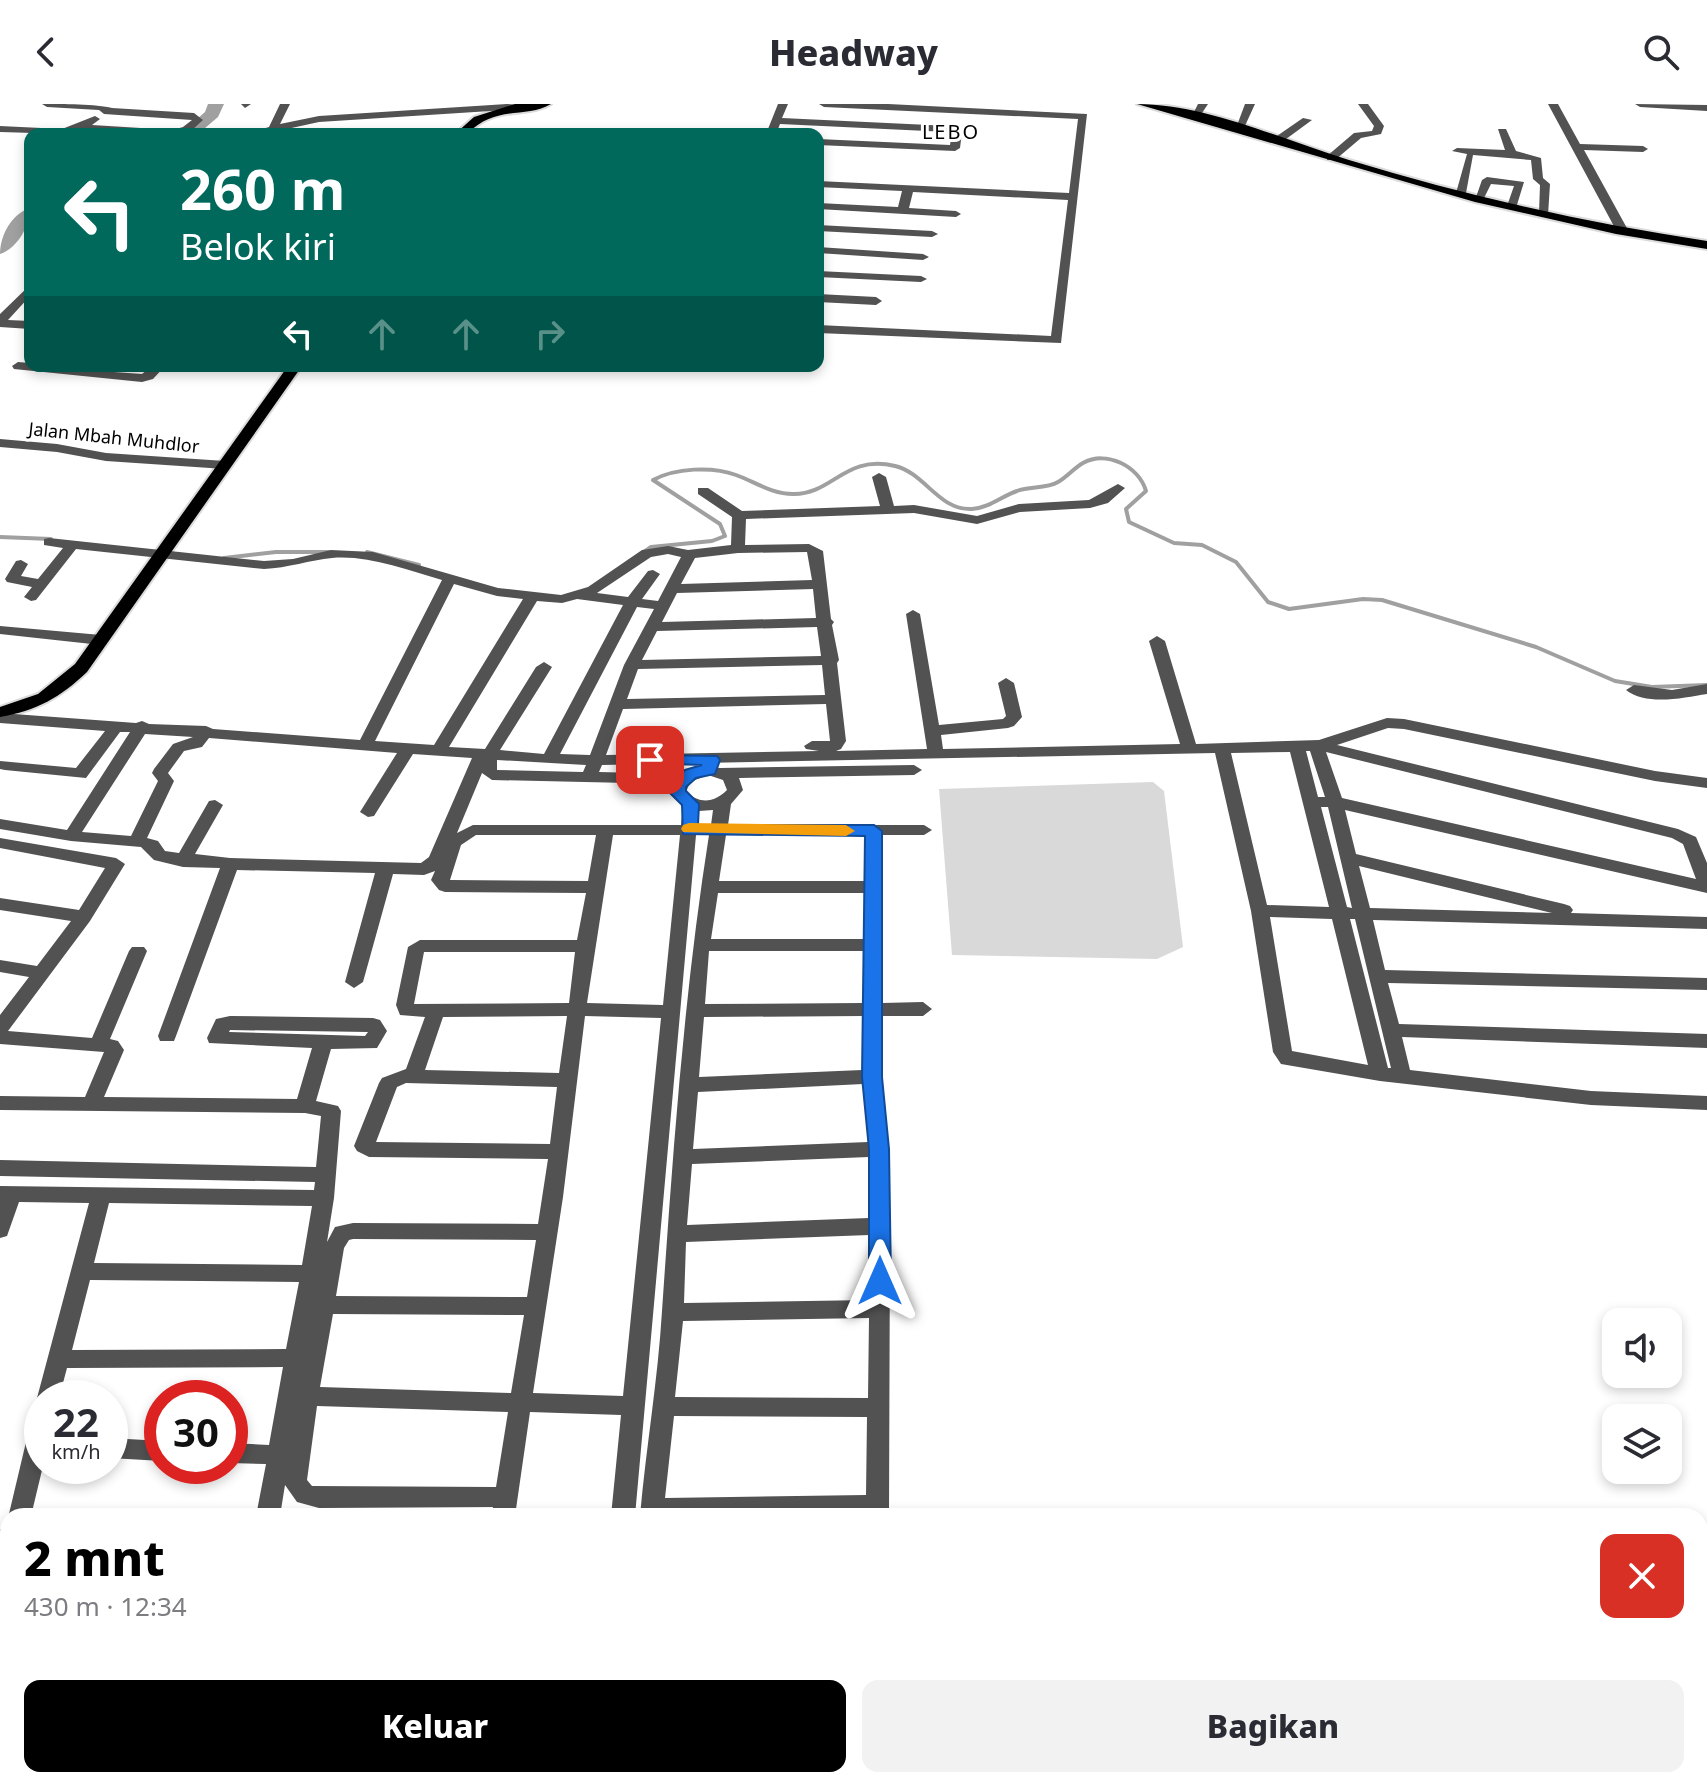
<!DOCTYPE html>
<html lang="id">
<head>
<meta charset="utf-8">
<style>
  :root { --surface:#fff; --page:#f2f2f3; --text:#2b2b33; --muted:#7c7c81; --accent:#000 }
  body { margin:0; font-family:"Noto Sans",sans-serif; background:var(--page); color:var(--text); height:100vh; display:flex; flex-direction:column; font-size:30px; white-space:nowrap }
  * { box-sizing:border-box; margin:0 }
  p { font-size:26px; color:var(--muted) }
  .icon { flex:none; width:44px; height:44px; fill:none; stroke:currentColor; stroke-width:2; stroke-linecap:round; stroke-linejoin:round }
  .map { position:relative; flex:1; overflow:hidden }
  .sheet { position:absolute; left:0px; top:1404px; width:1708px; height:280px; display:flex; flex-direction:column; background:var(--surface); border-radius:24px 24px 0 0; box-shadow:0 4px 12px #0003 }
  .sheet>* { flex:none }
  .top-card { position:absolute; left:24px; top:24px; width:800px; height:244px; border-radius:16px; box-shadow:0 4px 12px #0003; background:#00695c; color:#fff; overflow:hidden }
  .buttons { position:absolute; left:1602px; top:1204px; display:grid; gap:16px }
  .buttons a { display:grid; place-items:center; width:80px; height:80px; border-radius:16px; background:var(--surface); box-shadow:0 4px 12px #0003; font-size:40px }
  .speed { position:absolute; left:24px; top:1276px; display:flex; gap:16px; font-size:40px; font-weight:700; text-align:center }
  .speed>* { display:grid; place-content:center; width:104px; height:104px; border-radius:50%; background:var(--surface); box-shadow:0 4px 12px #0003; line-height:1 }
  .speed small { font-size:20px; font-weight:400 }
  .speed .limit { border:12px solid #d22; background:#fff; color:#111 }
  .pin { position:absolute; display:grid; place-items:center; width:68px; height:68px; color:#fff; margin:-34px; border-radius:16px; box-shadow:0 4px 12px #0006 }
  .me { position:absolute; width:88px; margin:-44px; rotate:0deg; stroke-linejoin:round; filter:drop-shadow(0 0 6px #0008) }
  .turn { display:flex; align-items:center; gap:28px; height:168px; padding:0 24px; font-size:36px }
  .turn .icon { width:104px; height:104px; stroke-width:2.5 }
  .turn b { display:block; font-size:56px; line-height:68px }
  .lanes { display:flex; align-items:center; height:76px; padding:0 24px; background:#0003; justify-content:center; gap:40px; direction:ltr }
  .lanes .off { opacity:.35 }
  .round { display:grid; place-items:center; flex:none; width:84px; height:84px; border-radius:16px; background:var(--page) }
  .overview { display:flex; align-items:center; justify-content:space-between; height:136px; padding:0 24px }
  h1 { font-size:48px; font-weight:800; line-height:60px; color:var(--accent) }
  .button { display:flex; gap:16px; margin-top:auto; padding:16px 24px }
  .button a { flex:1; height:92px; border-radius:16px; background:var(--accent); color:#fff; font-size:32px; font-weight:800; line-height:92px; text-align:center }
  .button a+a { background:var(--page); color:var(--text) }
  header { display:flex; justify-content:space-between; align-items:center; height:104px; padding:0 24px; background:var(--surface); font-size:36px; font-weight:800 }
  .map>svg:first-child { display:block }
</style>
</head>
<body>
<header><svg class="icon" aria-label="back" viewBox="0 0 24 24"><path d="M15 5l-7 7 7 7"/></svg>Headway<svg class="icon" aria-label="search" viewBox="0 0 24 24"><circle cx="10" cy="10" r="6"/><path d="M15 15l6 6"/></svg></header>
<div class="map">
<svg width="1707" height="1684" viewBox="0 0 1707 1684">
  <rect width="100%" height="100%" fill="#fff"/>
  <polygon fill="#d9d9d9" points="1153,678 1164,687 1183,843 1157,855 952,851 939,685"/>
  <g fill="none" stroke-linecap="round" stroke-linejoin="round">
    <g stroke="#a0a0a0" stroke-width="4">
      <polyline points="0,433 51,435"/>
      <polyline points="367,448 419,461"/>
      <path d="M 644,448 L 651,443 L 712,437 L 725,432 L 720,420 L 653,376 C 675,364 712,362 736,371 C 755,378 772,390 793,390 C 832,391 845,350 895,362 C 925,369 939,407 972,405 C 989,404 1002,392 1017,387 C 1030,382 1046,385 1058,378 C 1067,373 1074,364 1083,359 C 1106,346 1139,362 1146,387 L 1126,405 L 1129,418 L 1174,439 L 1202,441 L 1236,458 L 1268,498 L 1289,505 L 1363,495 L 1382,496 L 1536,543 L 1615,577 L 1652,583 L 1707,581"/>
      <polyline points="224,454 276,448 329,448"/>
    </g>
    <g fill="#a0a0a0" fill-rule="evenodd">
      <polygon points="208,0 224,0 218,13 198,30 180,30 205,8"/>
      <path d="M 30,104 C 30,121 18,144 0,150 C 0,132 11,110 30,104 Z"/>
    </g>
    <g stroke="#dbdbdb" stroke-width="4">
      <g id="major">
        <path d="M 515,0 L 551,0 C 527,15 496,0 467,30 L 455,30 L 474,13 Z"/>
        <path d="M 1137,0 C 1206,0 1283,36 1349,56 C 1467,92 1586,119 1707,137 L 1707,145 L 1616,130 L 1475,98 Z"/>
        <path d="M 288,262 L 302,262 L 87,568 C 61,593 36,607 0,613 L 0,603 L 38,590 L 75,560 Z"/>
      </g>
    </g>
    <g fill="#525252" fill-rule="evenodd">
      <path d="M 42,0 C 62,0 97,0 112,4 L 194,9 L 203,16 L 191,27 L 181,30 L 84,25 L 67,30 L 0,28 L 0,22 L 62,25 L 95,12 L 100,15 L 92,21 L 173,26 L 183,23 L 192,16 L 104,10 L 99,6 L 47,3 Z"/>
      <polygon points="241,0 251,0 245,4"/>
      <polygon points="280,0 290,0 280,20 319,12 507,0 527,2 522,5 319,18 264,30 245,30 269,23"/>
      <polygon points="778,0 788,0 782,14 950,22 962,28 960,44 955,47 818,41 818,35 950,41 952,29 948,28 780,20 776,30 766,30"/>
      <polygon points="819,0 888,0 1087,10 1061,239 818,229 818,221 1051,232 1068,96 913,88 909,104 956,107 961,110 956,113 818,105 818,99 898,103 902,87 818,83 818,77 1069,89 1078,15 824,3"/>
      <polygon points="1198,0 1208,0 1200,12 1192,12"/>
      <polygon points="1245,0 1255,0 1244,24 1236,24"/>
      <polygon points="1358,0 1368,0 1384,22 1381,30 1361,34 1335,56 1327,56 1327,52 1354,29 1372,27 1374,22"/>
      <polygon points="1548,0 1558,0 1580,40 1643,42 1648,45 1643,48 1584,46 1628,126 1626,128 1616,126"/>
      <polygon points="1635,0 1707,1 1707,7 1640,3"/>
      <polygon points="1303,14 1312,16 1282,38 1274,38 1274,34"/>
      <polygon points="1498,25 1506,25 1516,47 1541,54 1543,74 1550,80 1548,111 1539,109 1540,81 1533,75 1531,56 1473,51 1466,89 1461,92 1456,89 1467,50 1452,47 1457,44 1505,46"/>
      <polygon points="1487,73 1524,78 1516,104 1507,102 1514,82 1491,80 1483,96 1475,96 1482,76"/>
      <polygon points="818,121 932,127 938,130 932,133 818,127"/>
      <polygon points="818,143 923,150 929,153 923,156 818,149"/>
      <polygon points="818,167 921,172 927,175 921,178 818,173"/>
      <polygon points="30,181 30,192 8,216 30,217 30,225 0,223 0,210"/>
      <polygon points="818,190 876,193 882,197 876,201 818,198"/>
      <polygon points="18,258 30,259 30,262 142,270 152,262 165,262 153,275 142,278 14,265 12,262"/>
      <polygon points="0,335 57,340 106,349 225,357 232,361 225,365 106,357 57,348 0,343"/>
      <path d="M 879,369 L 886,373 L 894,402 L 914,401 L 977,412 L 1019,400 L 1089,396 L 1118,380 L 1125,384 L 1108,399 L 1090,404 L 1020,408 L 977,420 L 914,409 L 746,415 L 745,441 L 809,440 L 823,447 L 831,515 L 834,518 L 832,521 L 839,556 L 837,559 L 846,637 L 841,645 L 836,647 L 927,645 L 906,510 L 913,506 L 920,510 L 939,621 L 1003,615 L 1006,612 L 998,579 L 1006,574 L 1014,579 L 1022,613 L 1014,622 L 1008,624 L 941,631 L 943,645 L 1180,640 L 1149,537 L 1157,532 L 1165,537 L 1196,640 L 1319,636 L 1387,614 L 1404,615 L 1655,667 L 1707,674 L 1707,684 L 1655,677 L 1404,625 L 1388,624 L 1337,641 L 1678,725 L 1696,733 L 1707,759 L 1707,789 L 1345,706 L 1356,750 L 1564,800 L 1570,802 L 1573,806 L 1571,809 L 1707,813 L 1707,825 L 1373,816 L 1385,866 L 1707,874 L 1707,886 L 1388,879 L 1399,920 L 1707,930 L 1707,944 L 1402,933 L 1410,966 L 1591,987 L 1707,992 L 1707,1006 L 1591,1001 L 1380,977 L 1281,960 L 1273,948 L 1251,807 L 1215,649 L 602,661 L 599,668 L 679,670 L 703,662 L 720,664 L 914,661 L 922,666 L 914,671 L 739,674 L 743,686 L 731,700 L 728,721 L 924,721 L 932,726 L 924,731 L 882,731 L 882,899 L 923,898 L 932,905 L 923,912 L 882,912 L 882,973 L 889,1045 L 890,1122 L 889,1412 L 640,1412 C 646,1344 658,1275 662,1207 C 673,1047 684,889 709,731 L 696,731 L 635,1412 L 611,1412 L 621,1311 L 530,1308 L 515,1412 L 491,1412 L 493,1403 L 319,1404 L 297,1398 L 285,1381 L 280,1412 L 256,1412 L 266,1360 L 230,1359 L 230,1339 L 269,1341 L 283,1263 L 67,1264 L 59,1294 L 42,1294 L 40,1301 L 37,1294 L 89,1099 L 19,1098 L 7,1132 L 0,1134 L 0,1082 L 314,1086 L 315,1078 L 0,1072 L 0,1056 L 316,1063 L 321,1012 L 305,1009 L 0,1006 L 0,992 L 85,993 L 104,948 L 0,940 L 0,911 L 29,873 L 0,868 L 0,856 L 37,862 L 71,817 L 0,806 L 0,794 L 79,806 L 105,764 L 0,744 L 0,734 L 116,754 L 125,760 L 90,817 L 8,927 L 92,934 L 129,847 L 132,843 L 144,843 L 147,847 L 110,935 L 118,937 L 124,946 L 104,993 L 297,995 L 312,944 L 209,939 L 207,934 L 216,915 L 230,912 L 373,914 L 380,916 L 387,927 L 377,944 L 331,945 L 316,997 L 338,1002 L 341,1007 L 334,1094 L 327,1138 L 335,1123 L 353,1119 L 538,1120 L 548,1055 L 369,1053 L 357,1047 L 354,1042 L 379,979 L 382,974 L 406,965 L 425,913 L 400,911 L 396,901 L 408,843 L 420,836 L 577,836 L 586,789 L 445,788 L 439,786 L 431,776 L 435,767 L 424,771 L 393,770 L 363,878 L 354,884 L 345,878 L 375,769 L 237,766 L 176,932 L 174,937 L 160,937 L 158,932 L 220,764 L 183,763 L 154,756 L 141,743 L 71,737 L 0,725 L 0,715 L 67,726 L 130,628 L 120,628 L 86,674 L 5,666 L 0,665 L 0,657 L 76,664 L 105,627 L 0,619 L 0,609 L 136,619 L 142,617 L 149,620 L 206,622 L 213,625 L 360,636 L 442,476 C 406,466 369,451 332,454 C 310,456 288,464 264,465 L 76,445 L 36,496 L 31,497 L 24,493 L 32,483 L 7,478 L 5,475 L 16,457 L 21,456 L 28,460 L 21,472 L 38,475 L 63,444 L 44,441 L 44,435 L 49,434 L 264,457 L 293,455 L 331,446 L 373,448 L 498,484 L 561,491 L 588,483 L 642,446 L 668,442 L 688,446 L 731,441 L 732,413 L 698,390 L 698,384 L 708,384 L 742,407 L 880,402 L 872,373 ZM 807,448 L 812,476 L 681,480 L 695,454 L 738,449 ZM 668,450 L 681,453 L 658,497 L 642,495 L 660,470 L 653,466 L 648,467 L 628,493 L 597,489 L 651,453 ZM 454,480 L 497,492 L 523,495 L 434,641 L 375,637 ZM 813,485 L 816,514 L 662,518 L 677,489 ZM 577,495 L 623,501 L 544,650 L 500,646 L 552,563 L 544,558 L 536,563 L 485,645 L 449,643 L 537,497 L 562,499 ZM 637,503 L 654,505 L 624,561 L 590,651 L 560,650 ZM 817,523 L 821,552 L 642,556 L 657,527 ZM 822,561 L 825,591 L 627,595 L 638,565 ZM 826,600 L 830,637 L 812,637 L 804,642 L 806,645 L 819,647 L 606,651 L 623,605 ZM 145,630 L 193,633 L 173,640 L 154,665 L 152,669 L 158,677 L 131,732 L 82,728 ZM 209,634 L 397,649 L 360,708 L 368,713 L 374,712 L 413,650 L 472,654 L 429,753 L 421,759 L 230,754 L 195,750 L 223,701 L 215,696 L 209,697 L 179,749 L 165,747 L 158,737 L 147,734 L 174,677 L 168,669 L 184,647 L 202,643 ZM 1306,647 L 1310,647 L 1325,693 L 1318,693 ZM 1290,648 L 1329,803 L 1267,801 L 1231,649 ZM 1326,648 L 1672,734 L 1683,740 L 1696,775 L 1342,694 ZM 497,656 L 586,661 L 583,668 L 497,666 ZM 482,669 L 492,676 L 672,680 L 670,689 L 683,701 L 681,721 L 473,721 L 457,729 ZM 708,671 L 723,676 L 727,686 C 714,699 700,700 686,688 L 690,678 ZM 1321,703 L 1328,703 L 1352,804 L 1347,803 ZM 713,706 L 711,721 L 697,721 L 699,707 ZM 476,731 L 596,731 L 588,777 L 450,776 L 461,741 ZM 613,731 L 680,731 L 663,901 L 587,899 ZM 726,731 L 865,731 L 865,777 L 719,777 ZM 1359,762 L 1552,809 L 1370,804 ZM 718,789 L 865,789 L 864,835 L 711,835 ZM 1270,813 L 1332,815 L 1368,961 L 1292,947 ZM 1350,815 L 1355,815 L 1391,964 L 1388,964 ZM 709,847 L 864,847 L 863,899 L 705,900 ZM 424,848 L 575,848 L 569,899 L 414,900 ZM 567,912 L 559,969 L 425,966 L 443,913 ZM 585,912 L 661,914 L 623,1292 L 533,1289 L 563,1093 ZM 863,912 L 862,966 L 699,973 L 704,913 ZM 230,926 L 368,928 L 365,932 L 229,928 ZM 406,979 L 557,983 L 550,1040 L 376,1038 L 397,983 ZM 863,980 L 868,1038 L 693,1045 L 698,988 ZM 869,1053 L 869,1114 L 687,1121 L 692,1060 ZM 109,1099 L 312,1102 L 302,1161 L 94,1159 ZM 869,1131 L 869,1196 L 684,1199 L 686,1138 ZM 349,1136 L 353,1135 L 536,1136 L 527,1193 L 336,1192 L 344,1144 ZM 90,1176 L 299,1178 L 286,1245 L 72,1246 ZM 333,1210 L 524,1211 L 511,1289 L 320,1283 ZM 869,1214 L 868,1294 L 675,1293 L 683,1217 ZM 317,1302 L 508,1308 L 496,1383 L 312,1382 L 307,1376 ZM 674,1312 L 867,1313 L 866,1391 L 665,1394 Z"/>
      <polygon points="0,522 101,531 109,536 101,541 0,530"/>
      <path d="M 1707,580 L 1707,590 C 1683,594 1646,602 1626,586 L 1634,581 L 1672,586 Z"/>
      <polygon points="42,1307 43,1362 31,1412 8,1414 31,1317 34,1310"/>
      <polygon points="110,1334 162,1337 162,1357 110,1354"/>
      <polygon points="0,1425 8,1426 8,1448 0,1447"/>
    </g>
    <use href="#major" fill="#000" fill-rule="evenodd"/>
  </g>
  <polygon fill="#1a73e8" stroke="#114b97" stroke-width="2" points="650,651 717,652 720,656 715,670 696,674 686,683 686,687 699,700 698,721 874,721 882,727 882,973 889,1045 891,1177 888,1183 880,1186 872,1183 869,1177 869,1045 862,973 865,732 683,730 682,701 670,689 670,682 685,666 702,661 644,659 642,656"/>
  <polygon fill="#f59e0b" points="689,719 846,721 855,727 846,732 683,728 681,725 683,721"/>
  <g text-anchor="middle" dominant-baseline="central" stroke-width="6" stroke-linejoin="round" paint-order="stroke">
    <g font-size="18" fill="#000" stroke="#fff">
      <text transform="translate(114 333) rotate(6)">Jalan Mbah Muhdlor</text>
    </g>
    <g font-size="20" letter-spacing="2" fill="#000" stroke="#fff">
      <text x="951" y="27">LEBO</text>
    </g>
  </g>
</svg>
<div class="buttons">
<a><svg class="icon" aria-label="sound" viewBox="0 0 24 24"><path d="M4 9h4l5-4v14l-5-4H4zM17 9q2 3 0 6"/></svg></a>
<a><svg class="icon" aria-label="layers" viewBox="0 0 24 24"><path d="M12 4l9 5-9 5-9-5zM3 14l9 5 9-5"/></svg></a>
</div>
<div class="speed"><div>22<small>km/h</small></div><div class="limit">30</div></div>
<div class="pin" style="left:650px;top:656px;background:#d93025"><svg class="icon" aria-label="arrive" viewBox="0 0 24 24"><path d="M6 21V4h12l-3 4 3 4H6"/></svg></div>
<svg class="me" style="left:880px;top:1177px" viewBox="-20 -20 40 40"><path d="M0-17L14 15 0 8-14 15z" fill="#1a73e8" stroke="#fff" stroke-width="4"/></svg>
<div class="top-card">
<div class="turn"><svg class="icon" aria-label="left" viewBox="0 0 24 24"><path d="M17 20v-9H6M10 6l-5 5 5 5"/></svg><div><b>260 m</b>Belok kiri</div></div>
<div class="lanes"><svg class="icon" aria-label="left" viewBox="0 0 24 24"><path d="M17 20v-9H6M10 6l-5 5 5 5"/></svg><svg class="icon off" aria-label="ahead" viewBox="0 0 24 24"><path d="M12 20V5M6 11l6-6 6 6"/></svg><svg class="icon off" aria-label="ahead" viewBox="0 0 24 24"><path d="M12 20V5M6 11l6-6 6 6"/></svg><svg class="icon off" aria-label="right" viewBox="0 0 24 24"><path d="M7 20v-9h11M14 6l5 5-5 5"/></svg></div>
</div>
<section class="sheet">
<div class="overview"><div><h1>2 mnt</h1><p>430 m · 12:34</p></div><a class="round" style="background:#d93025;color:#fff"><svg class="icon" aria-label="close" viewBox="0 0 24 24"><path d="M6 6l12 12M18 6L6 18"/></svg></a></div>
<div class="button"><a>Keluar</a><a>Bagikan</a></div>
</section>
</div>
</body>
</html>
